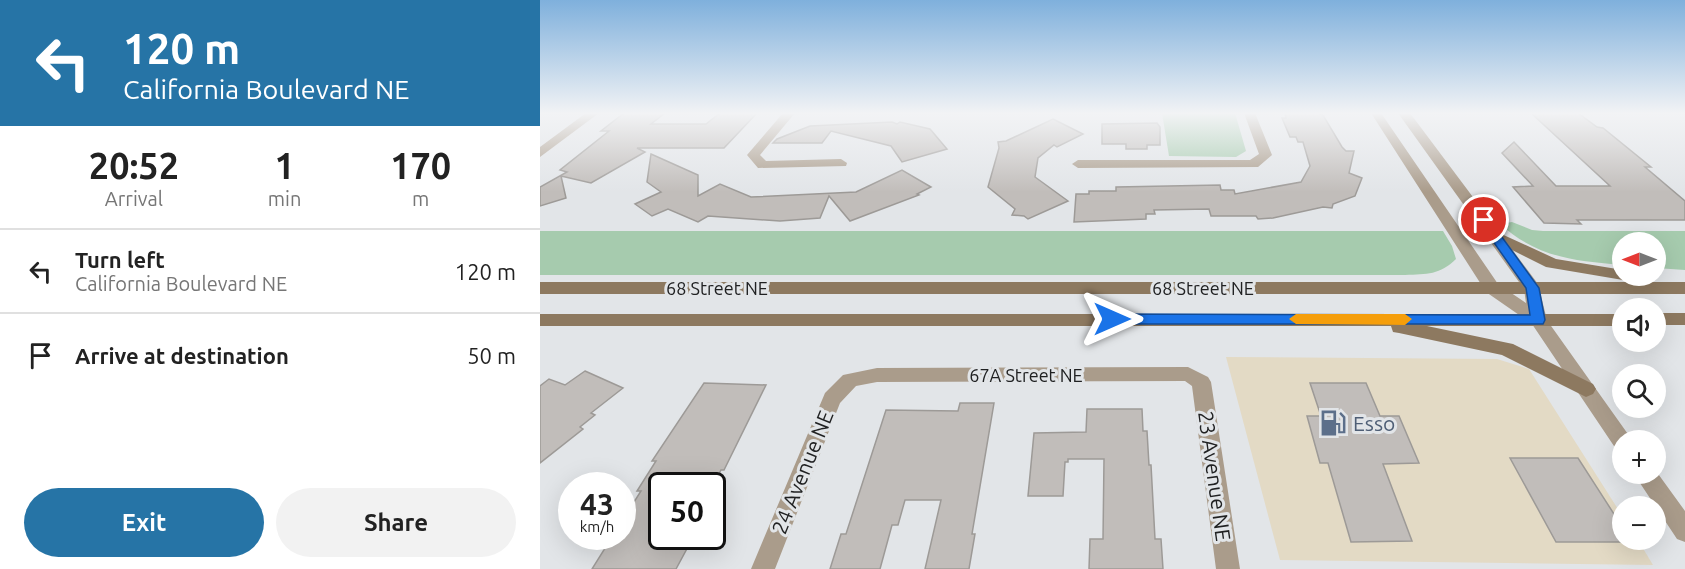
<!DOCTYPE html>
<html lang="en">
<head>
<meta charset="utf-8">
<style>
  :root { --surface:#fff; --page:#f2f2f2; --text:#222; --muted:#767676; --line:#e0e0e0; --accent:#2674a6 }
  body { margin:0; font-family:Ubuntu,sans-serif; background:var(--page); color:var(--text); height:100vh; display:flex; flex-direction:column; font-size:22px; white-space:nowrap }
  * { box-sizing:border-box; margin:0 }
  p { font-size:20px; color:var(--muted) }
  .icon { flex:none; width:33px; height:33px; fill:none; stroke:currentColor; stroke-width:2; stroke-linecap:round; stroke-linejoin:round }
  .map { position:relative; flex:1; overflow:hidden }
  .side { display:flex; flex-direction:column; background:var(--surface); width:540px }
  .side>* { flex:none }
  .hud { background:#2674a6; color:#fff; overflow:hidden }
  .needle { width:39px; rotate:270deg }
  .buttons { position:absolute; left:1072px; top:232px; display:grid; gap:12px }
  .buttons a { display:grid; place-items:center; width:54px; height:54px; border-radius:50%; background:var(--surface); box-shadow:0 6px 24px #0002; font-size:30px }
  .speed { position:absolute; left:18px; top:472px; display:flex; gap:12px; font-size:30px; font-weight:700; text-align:center }
  .speed>* { display:grid; place-content:center; width:78px; height:78px; border-radius:50%; background:var(--surface); box-shadow:0 6px 24px #0002; line-height:1 }
  .speed small { font-size:15px; font-weight:400 }
  .speed .limit { border:3px solid #111; border-radius:9px; background:#fff; color:#111 }
  .pin { position:absolute; display:grid; place-items:center; width:51px; height:51px; color:#fff; margin:-26px; border:3px solid #fff; border-radius:50%; box-shadow:0 2px 6px #0007 }
  .me { position:absolute; width:66px; margin:-33px; rotate:90deg; stroke-linejoin:round; filter:drop-shadow(0 0 4px #0008) }
  .turn { display:flex; align-items:center; gap:21px; height:126px; padding:0 24px; font-size:27px }
  .turn .icon { width:78px; height:78px; stroke-width:2.5 }
  .turn b { display:block; font-size:42px; line-height:51px }
  .eta { display:flex; justify-content:space-evenly; align-items:center; height:102px; text-align:center }
  .eta b { font-size:36px; font-weight:700; line-height:42px }
  .primary-button { display:flex; gap:12px; margin-top:auto; padding:12px 24px }
  .primary-button a { flex:1; height:69px; border-radius:36px; background:var(--accent); color:#fff; font-size:24px; font-weight:700; line-height:69px; text-align:center }
  .primary-button a+a { background:var(--page); color:var(--text) }
  ul { padding:0; list-style:none }
  li { display:flex; align-items:center; gap:18px; height:84px; padding:0 24px; border-top:2px solid var(--line) }
  li div { flex:1 }
  li b { display:block; font-size:22px }
  li em { font-style:normal }
  main { display:flex; flex:1; min-height:0 }
  .map>svg:first-child { display:block }
</style>
</head>
<body>
<main>
<section class="side">
<div class="hud">
<div class="turn"><svg class="icon" aria-label="left" viewBox="0 0 24 24"><path d="M17 20v-9H6M10 6l-5 5 5 5"/></svg><div><b>120 m</b>California Boulevard NE</div></div>
</div>
<div class="eta">
<div><b>20:52</b><p>Arrival</p></div>
<div><b>1</b><p>min</p></div>
<div><b>170</b><p>m</p></div>
</div>
<ul>
<li><svg class="icon" aria-label="left" viewBox="0 0 24 24"><path d="M17 20v-9H6M10 6l-5 5 5 5"/></svg><div><b>Turn left</b><p>California Boulevard NE</p></div><em>120 m</em></li>
<li><svg class="icon" aria-label="arrive" viewBox="0 0 24 24"><path d="M6 21V4h12l-3 4 3 4H6"/></svg><div><b>Arrive at destination</b></div><em>50 m</em></li>
</ul>
<div class="primary-button"><a>Exit</a><a>Share</a></div>
</section>
<div class="map">
<svg width="1145" height="569" viewBox="0 0 1145 569">
  <rect width="100%" height="100%" fill="#e2e5e8"/>
  <polygon fill="#e3dac5" points="686,357 957,359 989,369 1083,517 1083,540 1098,540 1113,565 740,560"/>
  <g fill="#a6cbae">
    <polygon points="622,113 695,113 706,151 696,157 629,156"/>
    <path d="M 972,222 L 992,230 L 1003,231 L 1145,231 L 1145,270 L 1116,268 L 1116,243 L 1083,243 L 1083,265 C 1035,261 998,258 960,224 Z"/>
    <path d="M 0,231 L 903,231 L 912,246 L 916,259 C 900,275 887,274 865,275 L 0,275 Z"/>
  </g>
  <g fill="#c1bdba" stroke="#9d9a97" stroke-width="1.5">
    <polygon points="84,113 125,113 111,124 166,124 180,113 217,113 184,148 97,148 105,152 51,183 21,176 26,198 0,206 0,187 27,172 20,170 69,131 61,131"/>
    <polygon points="745,113 778,113 783,115 802,147 806,151 814,151 809,173 822,178 815,196 793,204 792,208 783,207 733,218 718,219 716,216 671,216 669,209 614,210 615,214 606,214 606,219 534,222 536,194 549,194 549,191 576,191 576,187 680,185 681,190 694,190 695,194 761,182 770,166 763,142 758,142 756,137 750,137 742,118 746,118"/>
    <polygon points="991,113 1038,113 1057,127 1063,128 1111,167 1105,167 1145,201 1145,220 1037,220 1041,224 1004,223 973,187 993,186 962,153 974,142 1016,186 1070,186"/>
    <polygon points="513,119 543,134 517,147 514,145 498,158 495,177 528,201 488,219 484,216 472,215 475,209 448,187 459,148 458,142 466,141"/>
    <polygon points="352,122 357,124 360,122 390,129 407,149 362,162 351,146 291,131 282,143 233,143 237,139 270,126"/>
    <polygon points="617,123 620,127 620,145 607,145 607,149 586,149 586,144 562,144 562,124"/>
    <polygon points="111,154 158,175 158,196 180,184 211,197 316,192 362,170 391,187 377,194 379,195 310,221 289,196 280,218 240,221 168,216 158,222 128,209 112,216 95,204 121,192 107,182"/>
    <polygon points="45,371 83,388 51,413 55,415 40,427 43,429 0,463 0,386 9,379 25,385"/>
    <polygon points="164,383 226,385 184,470 181,470 172,486 122,486 122,537 149,537 146,543 150,543 136,569 52,569 72,537 82,537 82,521 101,491 97,491 116,461 112,461"/>
    <polygon points="770,383 826,383 840,416 859,416 879,463 843,464 872,541 811,542 788,463 780,463 767,416 781,416"/>
    <polygon points="420,403 454,403 432,534 435,534 429,569 385,569 401,500 365,500 358,525 352,525 340,569 290,569 301,534 306,534 346,410 418,411"/>
    <polygon points="547,409 602,409 603,431 607,431 609,465 611,465 615,539 621,539 623,569 549,569 550,539 563,539 564,459 528,459 528,462 525,462 523,496 488,496 494,433 546,432"/>
    <polygon points="970,458 1038,458 1083,528 1083,542 1016,542"/>
  </g>
  <g fill="none" stroke-linecap="round" stroke-linejoin="round">
    <g fill="#aa9c8b" fill-rule="evenodd">
      <polygon points="46,113 59,113 0,157 0,147"/>
      <polygon points="243,113 255,113 220,155 226,161 301,159 307,163 306,166 218,168 207,155"/>
      <polygon points="704,113 715,113 732,155 718,167 538,168 532,164 538,160 710,160 719,154"/>
      <polygon points="998,314 1004,316 1090,437 1093,441 1083,441 1083,452 1076,449 992,324 989,320 992,316"/>
      <polygon points="648,367 668,377 671,382 700,569 676,569 652,386 645,381 337,382 316,386 300,403 235,569 211,569 285,393 303,375 337,368"/>
      <polygon points="1116,471 1145,511 1145,542 1137,539 1094,474 1116,474"/>
    </g>
    <polygon fill="#aa9c8b" fill-rule="evenodd" points="831,113 841,113 958,284 986,303 984,289 858,113 870,113 998,284 1007,320 1004,324 998,326 992,324 946,292"/>
    <g fill="#8d7960" fill-rule="evenodd">
      <polygon points="957,232 1016,259 1083,270 1083,276 1090,276 1083,280 1006,267 952,240 949,237 952,234"/>
      <rect x="0" y="282" width="1145" height="12"/>
      <rect x="1116" y="313" width="29" height="12"/>
      <polygon points="0,314 1083,314 1083,326 887,326 973,344 1053,384 1056,389 1053,394 1046,397 962,355 859,333 853,332 851,326 0,326"/>
    </g>
  </g>
  <linearGradient id="sky" x2="0" y2="1"><stop stop-color="#7fb0dc"/><stop offset="0.59" stop-color="#f2f3f5"/><stop offset="1" stop-color="#f2f3f5" stop-opacity="0"/></linearGradient>
  <rect width="1145" height="192" fill="url(#sky)"/>
  <polygon fill="#1a73e8" stroke="#114b97" stroke-width="1.5" points="944,217 948,218 999,288 1005,320 1003,324 572,324 565,319 572,314 990,315 986,288 938,220"/>
  <polygon fill="#f59e0b" points="756,314 865,314 872,319 865,325 756,324 749,319"/>
  <defs>
    <g id="fuel-bare" transform="scale(2.07)"><path d="M-5.5-6h7V0h2V4h1.3V-2.5L3-4.5l.8-.8L6-3V5H2.5V1h-1V6h-7ZM-4.2-4.7v3.2H.2V-4.7Z" fill="#5c6f8a" stroke="#e2e5e8" stroke-width="2.5" paint-order="stroke"/></g>
  </defs>
  <g fill-rule="evenodd">
    <use href="#fuel-bare" x="793" y="423"/>
  </g>
  <g text-anchor="middle" dominant-baseline="central" stroke-width="6" stroke-linejoin="round" paint-order="stroke">
    <g font-size="18" fill="#202122" stroke="#e2e5e8">
      <text x="177" y="288">68 Street NE</text>
      <text x="663" y="288">68 Street NE</text>
      <text x="486" y="375">67A Street NE</text>
    </g>
    <g font-size="21" fill="#4e5e75" stroke="#e2e5e8" text-anchor="start">
      <text x="813" y="423">Esso</text>
    </g>
    <g font-size="21" fill="#202122" stroke="#e2e5e8">
      <text transform="translate(262 472) rotate(-68)">24 Avenue NE</text>
      <text transform="translate(675 476) rotate(82)">23 Avenue NE</text>
    </g>
  </g>
</svg>
<div class="buttons">
<a><svg class="needle" viewBox="-14 -14 28 28"><path d="M0-13l5 13h-10z" fill="#e53935"/><path d="M0 13l5-13h-10z" fill="#767676"/></svg></a>
<a><svg class="icon" aria-label="sound" viewBox="0 0 24 24"><path d="M4 9h4l5-4v14l-5-4H4zM17 9q2 3 0 6"/></svg></a>
<a><svg class="icon" aria-label="search" viewBox="0 0 24 24"><circle cx="10" cy="10" r="6"/><path d="M15 15l6 6"/></svg></a>
<a>+</a>
<a>−</a>
</div>
<div class="speed"><div>43<small>km/h</small></div><div class="limit">50</div></div>
<div class="pin" style="left:944px;top:220px;background:#d93025"><svg class="icon" aria-label="arrive" viewBox="0 0 24 24"><path d="M6 21V4h12l-3 4 3 4H6"/></svg></div>
<svg class="me" style="left:572px;top:319px" viewBox="-20 -20 40 40"><path d="M0-17L14 15 0 8-14 15z" fill="#1a73e8" stroke="#fff" stroke-width="4"/></svg>
</div>
</main>
</body>
</html>
